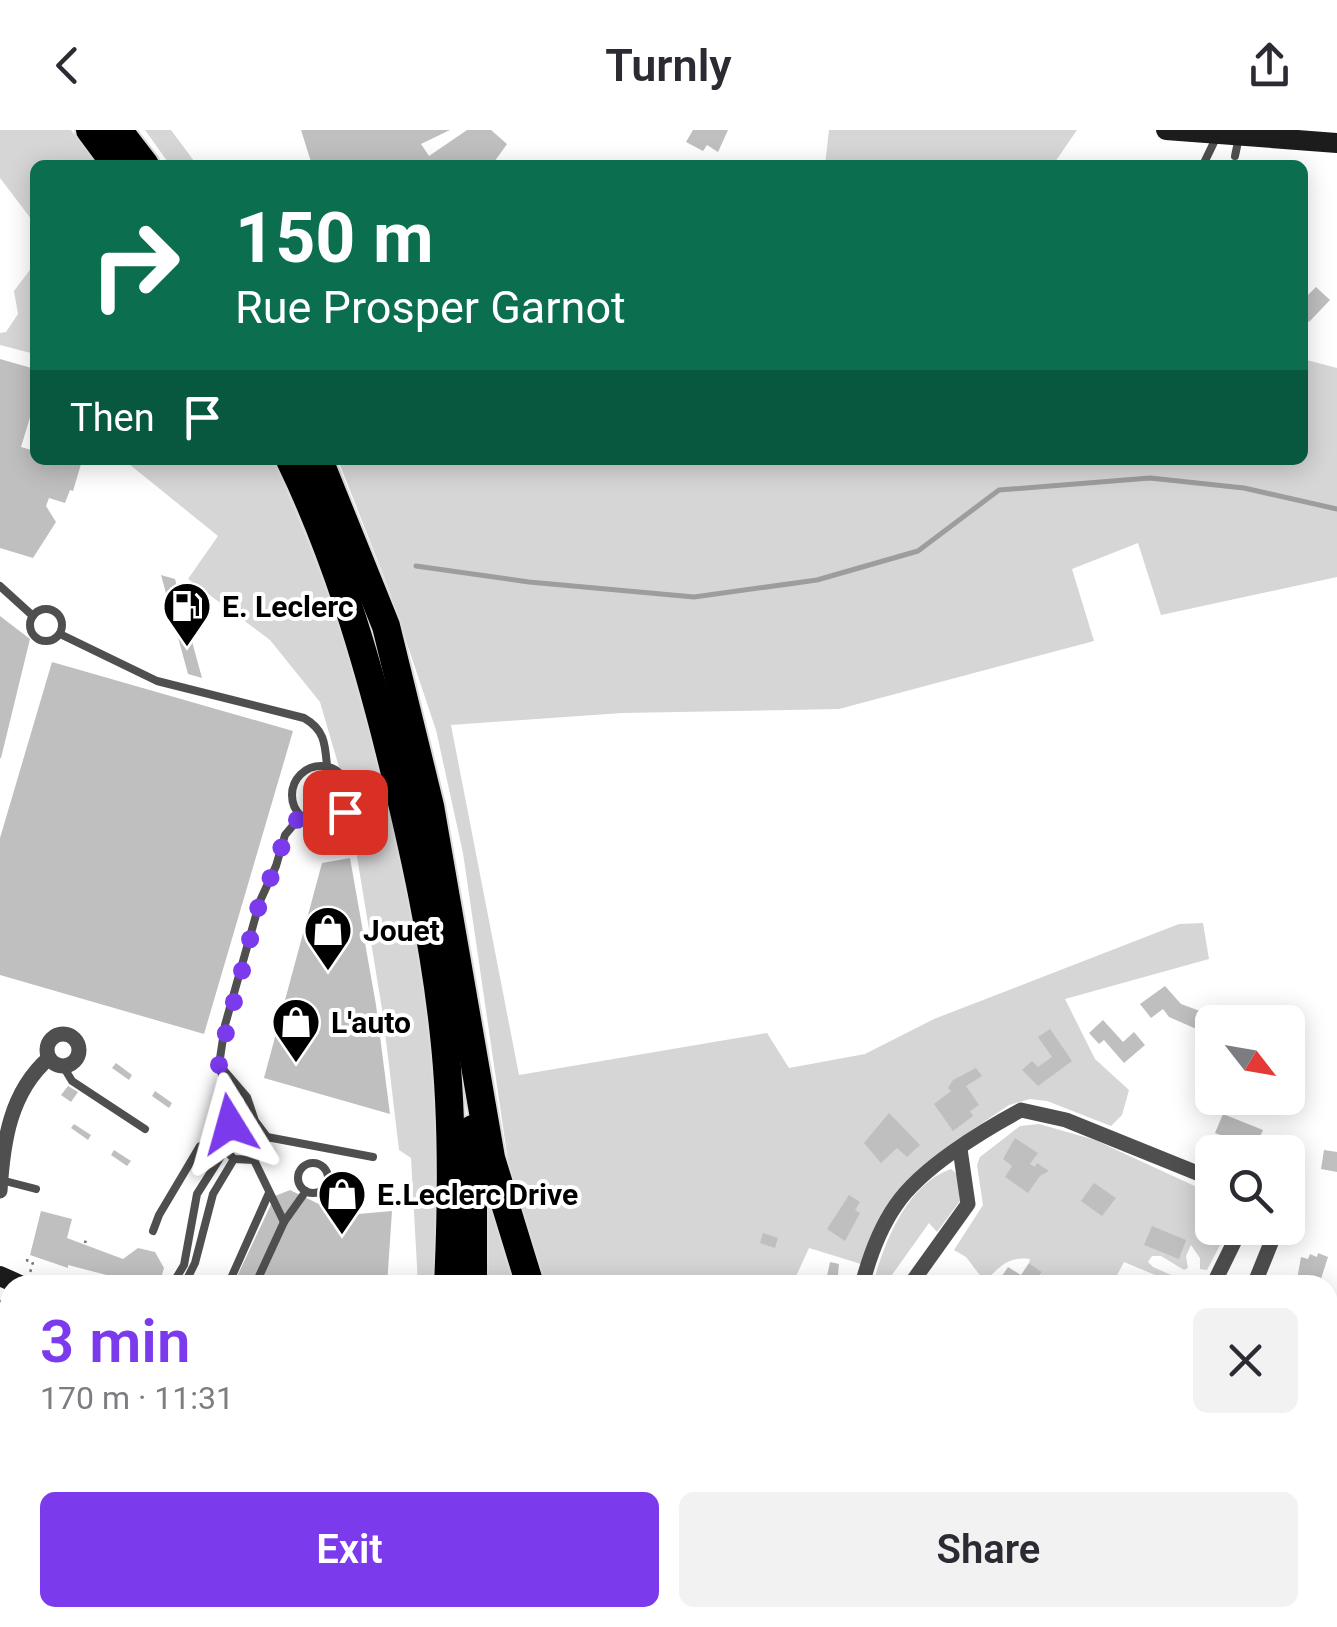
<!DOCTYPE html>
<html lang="en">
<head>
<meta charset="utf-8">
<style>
  :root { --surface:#fff; --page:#f2f2f3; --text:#2b2b33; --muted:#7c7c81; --accent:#7c3aed }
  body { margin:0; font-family:Roboto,sans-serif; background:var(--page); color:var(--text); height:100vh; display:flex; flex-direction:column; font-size:38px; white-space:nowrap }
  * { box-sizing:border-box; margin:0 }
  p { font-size:32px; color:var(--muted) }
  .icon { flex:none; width:55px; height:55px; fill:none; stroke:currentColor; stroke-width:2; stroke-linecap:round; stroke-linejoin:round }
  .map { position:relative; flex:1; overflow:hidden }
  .drawer { position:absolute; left:0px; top:1145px; width:1338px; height:352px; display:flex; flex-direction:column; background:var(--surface); border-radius:30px 30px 0 0; box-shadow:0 5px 25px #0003 }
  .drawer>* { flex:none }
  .banner { position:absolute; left:30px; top:30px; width:1278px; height:305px; border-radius:15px; box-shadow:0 5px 25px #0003; background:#0b6e4f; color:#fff; overflow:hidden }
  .needle { width:65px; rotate:121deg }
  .tools { position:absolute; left:1195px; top:875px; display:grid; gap:20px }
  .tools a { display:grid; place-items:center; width:110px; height:110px; border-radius:15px; background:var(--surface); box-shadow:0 5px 25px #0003; font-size:50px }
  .pin { position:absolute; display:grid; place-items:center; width:85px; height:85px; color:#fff; margin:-42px; border-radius:20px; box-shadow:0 5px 15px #0006 }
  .me { position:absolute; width:110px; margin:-55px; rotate:352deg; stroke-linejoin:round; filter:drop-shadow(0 0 8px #0008) }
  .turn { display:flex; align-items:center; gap:35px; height:210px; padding:0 40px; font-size:45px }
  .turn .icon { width:130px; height:130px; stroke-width:2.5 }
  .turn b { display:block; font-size:70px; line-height:85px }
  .then { display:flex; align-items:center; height:95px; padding:0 40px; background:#0003; gap:20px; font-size:38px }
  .round { display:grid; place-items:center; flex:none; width:105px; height:105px; border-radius:15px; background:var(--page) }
  .summary { display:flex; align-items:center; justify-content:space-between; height:170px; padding:0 40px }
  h1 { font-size:60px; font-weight:600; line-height:75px; color:var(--accent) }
  .button { display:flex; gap:20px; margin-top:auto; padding:20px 40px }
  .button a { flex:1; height:115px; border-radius:15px; background:var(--accent); color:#fff; font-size:40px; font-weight:600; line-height:115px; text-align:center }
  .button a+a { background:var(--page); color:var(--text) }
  header { display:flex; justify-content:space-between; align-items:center; height:130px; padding:0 40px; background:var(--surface); font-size:45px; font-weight:600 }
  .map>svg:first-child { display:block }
</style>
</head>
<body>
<header><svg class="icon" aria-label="back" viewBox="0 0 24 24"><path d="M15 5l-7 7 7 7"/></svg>Turnly<svg class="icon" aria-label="share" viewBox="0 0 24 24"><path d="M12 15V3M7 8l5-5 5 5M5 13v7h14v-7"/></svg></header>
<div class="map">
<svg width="1337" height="1497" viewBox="0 0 1337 1497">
  <rect width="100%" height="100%" fill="#fff"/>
  <g fill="#d6d6d6">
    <polygon points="0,0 71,0 98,35 35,35 35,94 0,48"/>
    <polygon points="145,0 171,0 197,35 170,35"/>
    <polygon points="829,0 1077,0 1053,35 825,35"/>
    <polygon points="35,133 35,224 0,215 0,203 6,202 18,184 14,161"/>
    <polygon points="1303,229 1337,238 1337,447 1161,485 1138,413 1072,439 1094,511 839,579 622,583 451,595 519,945 767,903 789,938 865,924 934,889 1179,794 1203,793 1209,829 1065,869 1095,929 1129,960 1122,985 1111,996 1047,971 1030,969 1009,975 950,1015 934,1031 861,1134 809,1118 792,1155 545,1155 508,1031 463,723 436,600 389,460 338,330 1302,330"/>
    <path d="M 124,330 L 273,330 C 333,460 374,593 403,733 C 410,765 419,797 423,830 C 439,938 439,1046 437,1155 L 418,1155 L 411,1028 L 399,1020 L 383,885 L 350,684 L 355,664 L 350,646 L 339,637 L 320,572 L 270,510 L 188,449 L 218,406 Z"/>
    <circle cx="321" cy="665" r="14"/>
    <path d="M 1039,994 L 1095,1010 L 1212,1064 L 1212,1098 L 1229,1098 L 1207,1140 L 1200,1139 L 1200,1128 L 1191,1115 L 1186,1126 L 1188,1138 L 1184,1140 L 1161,1126 L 1152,1126 L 1148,1132 L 1153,1137 L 1194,1155 L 1179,1155 L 1124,1132 L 1112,1155 L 1035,1155 L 1042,1142 L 1029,1133 L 1030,1129 C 1008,1126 1000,1137 985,1151 L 982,1148 L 966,1127 L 954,1120 L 983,1075 L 977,1035 L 980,1027 L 1020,996 Z"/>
    <path d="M 951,1039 L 958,1045 L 960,1071 L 937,1102 L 929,1093 L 889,1149 L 890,1155 L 873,1155 C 883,1114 907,1054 951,1039 Z"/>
    <polygon points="489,1060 525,1155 487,1155"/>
    <polygon points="154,1488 381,1488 378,1497 153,1497"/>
    <polygon points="630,1488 740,1488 748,1497 633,1497"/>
    <polygon points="756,1488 845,1488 844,1492 829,1488 827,1497 763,1497"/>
    <polygon points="954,1488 1077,1488 1075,1497 930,1497 934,1490"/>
  </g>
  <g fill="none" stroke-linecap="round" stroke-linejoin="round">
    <polyline stroke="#9d9d9d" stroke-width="5" points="416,436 529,452 694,467 817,450 918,421 999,360 1150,348 1244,358 1337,379"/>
  </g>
  <g fill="#bfbfbf">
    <polygon points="301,0 450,0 421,14 429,26 467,0 491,0 507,14 492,35 312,35"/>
    <polygon points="693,0 728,0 718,22 707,15 703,21 686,12"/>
    <polygon points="1316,157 1330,170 1309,192 1302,185 1302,171"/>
    <polygon points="0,229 35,239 35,271 21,317 35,321 35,330 67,330 81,334 73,361 70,360 65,373 49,368 46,376 56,392 33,428 0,418"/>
    <polygon points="161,445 175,449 202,548 188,544"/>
    <polygon points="0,486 30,509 1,628 0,628"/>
    <polygon points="52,532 293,601 204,904 0,845 0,708"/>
    <polygon points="350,728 376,875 390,984 264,948 322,733"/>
    <polygon points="1165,856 1181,874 1208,884 1201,901 1169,887 1163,879 1151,888 1140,874"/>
    <polygon points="1103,890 1123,912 1134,902 1145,915 1124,933 1104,910 1099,914 1089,903"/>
    <polygon points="1050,899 1072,931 1038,956 1022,940 1032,931 1038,937 1052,927 1038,907"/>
    <polygon points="116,933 132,945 129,950 112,938"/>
    <polygon points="976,938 982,946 966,956 979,975 970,981 973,986 953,1001 934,974 951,961 948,958 953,950"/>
    <polygon points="68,956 78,962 71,972 61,965"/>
    <polygon points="155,961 172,973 169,978 152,966"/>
    <polygon points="889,983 920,1015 907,1027 897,1018 881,1033 864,1013"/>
    <polygon points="1223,984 1263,1000 1253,1022 1234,1016 1236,1011 1215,1003"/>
    <polygon points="74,994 91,1005 88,1010 71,998"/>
    <polygon points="1015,1008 1038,1023 1030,1034 1035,1037 1037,1033 1049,1041 1040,1046 1028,1063 1005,1047 1012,1036 1003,1029"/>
    <polygon points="114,1020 131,1031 127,1036 111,1025"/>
    <polygon points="1324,1020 1337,1022 1337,1042 1321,1039"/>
    <polygon points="1094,1053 1116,1068 1102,1086 1081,1071"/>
    <polygon points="290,1060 323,1076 356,1072 358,1084 392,1081 387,1155 233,1155 275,1066"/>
    <polygon points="849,1065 860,1072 855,1080 860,1083 845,1111 827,1099"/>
    <polygon points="41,1081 72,1089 67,1108 123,1129 138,1118 155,1122 164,1138 160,1152 157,1155 127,1155 122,1149 68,1135 68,1138 30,1125"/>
    <polygon points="1152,1096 1186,1110 1179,1129 1144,1115"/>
    <polygon points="763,1103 778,1108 775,1118 760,1113"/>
    <polygon points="1318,1123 1328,1127 1319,1155 1296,1155 1301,1127 1308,1129 1310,1124 1317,1127"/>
    <polygon points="830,1132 839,1134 837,1155 820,1155 822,1145 827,1146"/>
    <polygon points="1029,1133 1042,1142 1033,1155 996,1155 1008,1137 1021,1145"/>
    <polygon points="1328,1418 1334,1423 1337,1420 1337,1453 1328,1444"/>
    <polygon points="829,1488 844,1492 845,1488 872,1488 870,1497 827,1497"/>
    <polygon points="1141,1488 1172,1488 1170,1497 1140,1497"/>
  </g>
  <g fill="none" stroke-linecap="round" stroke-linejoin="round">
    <g stroke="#dbdbdb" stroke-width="30">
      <g id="primary">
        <polyline points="457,1488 470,1497"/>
        <polyline points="489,1488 510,1497"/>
      </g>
    </g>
    <g stroke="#dbdbdb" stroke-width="32">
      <g id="highway">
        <polyline points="90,0 116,35"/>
        <polyline points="118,0 145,35"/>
        <path d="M 290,330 C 335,423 365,523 390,623 C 413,716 434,810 444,905 C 453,987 452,1073 448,1155"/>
        <polyline points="319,330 386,496 430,676 491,1028 530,1155"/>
        <polyline points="473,1155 473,999"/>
        <polyline points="118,1488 119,1497"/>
        <polyline points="559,1488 563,1497"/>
        <polyline points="618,1488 622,1497"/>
        <polyline points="143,1497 145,1488"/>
        <polyline points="388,1497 391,1488"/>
        <polyline points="426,1497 428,1488"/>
      </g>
    </g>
    <g stroke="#717171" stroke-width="2.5" stroke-dasharray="2.5 5" stroke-linecap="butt">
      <polyline points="85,1113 87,1106"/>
      <polyline points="26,1130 33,1132 30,1143"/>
      <polyline points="0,1232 10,1214"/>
      <polyline points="0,1249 10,1239"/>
      <polyline points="747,1488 755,1497"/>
    </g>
    <g stroke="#4f4f4f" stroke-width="8">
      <polyline points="1235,26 1239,7"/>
      <polyline points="1203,35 1217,6"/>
      <polyline points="0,456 33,486"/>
      <circle cx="46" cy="495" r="16"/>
      <path d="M 60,504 L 157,551 L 304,588 C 325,600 325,614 327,636"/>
      <circle cx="321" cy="665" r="29"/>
      <polyline points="63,936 72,951 145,999"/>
      <polyline points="222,938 247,967 255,991 267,1007 264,1021 254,1030 234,1029 225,1020 225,1000 235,990 255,991"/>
      <polyline points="235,990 219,935 225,895 260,771 276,736 285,705 301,686"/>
      <polyline points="267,1007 373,1027"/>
      <polyline points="254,1030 284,1092 255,1155"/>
      <circle cx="313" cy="1048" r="15"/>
      <polyline points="1,1050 36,1059"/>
      <polyline points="284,1092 306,1061"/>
      <polyline points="153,1101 159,1085 200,1016 223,1010"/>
      <polyline points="172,1155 184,1135 197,1064 225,1020"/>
      <polyline points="184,1155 195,1133 213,1064 234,1029"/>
      <polyline points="228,1155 269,1063"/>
    </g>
    <g stroke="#4f4f4f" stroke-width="15">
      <circle cx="63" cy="920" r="16"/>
      <path d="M 0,1061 C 3,1012 10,962 49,928"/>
      <polyline points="1288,1071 1288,1072"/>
      <path d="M 862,1155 C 869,1128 880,1098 896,1075 C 921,1038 982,1001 1021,980 L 1066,990 L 1212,1049"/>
      <polyline points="910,1155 968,1074 960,1019"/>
      <polyline points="1213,1155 1241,1098"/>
      <polyline points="1254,1155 1277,1098"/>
      <polyline points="1328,1215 1337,1218"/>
      <polyline points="1303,1488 1326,1497"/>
      <polyline points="924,1497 925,1488"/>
    </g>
    <g stroke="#1c1c1c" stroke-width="20">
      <polyline points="1166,0 1337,13"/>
      <polyline points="0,1146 20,1155"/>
      <polyline points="0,1189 10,1195"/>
      <polyline points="0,1298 10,1293"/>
    </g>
    <use href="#primary" stroke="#000" stroke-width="25"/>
    <use href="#highway" stroke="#000" stroke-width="28"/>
    <polyline stroke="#000" stroke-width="2.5" points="0,1171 10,1176"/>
  </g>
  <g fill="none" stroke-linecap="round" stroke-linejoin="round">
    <polyline stroke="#7c3aed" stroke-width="18" stroke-dasharray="0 32.4" points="230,994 236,990 219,935 221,922 260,771 276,736 285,705 300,686 324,694 345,682"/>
  </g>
  <defs>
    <g id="fuel-pin" transform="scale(2.5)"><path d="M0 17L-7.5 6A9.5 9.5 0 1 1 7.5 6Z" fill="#000" stroke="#fff"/><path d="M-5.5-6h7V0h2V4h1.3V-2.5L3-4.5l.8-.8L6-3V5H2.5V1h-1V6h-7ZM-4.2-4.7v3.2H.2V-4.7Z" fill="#fff"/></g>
    <g id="shop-pin" transform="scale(2.5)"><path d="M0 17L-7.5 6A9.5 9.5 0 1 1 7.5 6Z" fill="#000" stroke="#fff"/><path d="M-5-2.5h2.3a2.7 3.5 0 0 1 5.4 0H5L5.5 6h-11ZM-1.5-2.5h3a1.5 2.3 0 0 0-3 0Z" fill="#fff"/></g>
  </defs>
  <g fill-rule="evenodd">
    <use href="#fuel-pin" x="187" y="476"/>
    <use href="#shop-pin" x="328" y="800"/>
    <use href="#shop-pin" x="296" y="892"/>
    <use href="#shop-pin" x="342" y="1064"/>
  </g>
  <g text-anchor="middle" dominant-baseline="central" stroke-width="8" stroke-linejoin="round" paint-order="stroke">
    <g font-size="30" font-weight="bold" fill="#000" stroke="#fff" text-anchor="start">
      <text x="222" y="476">E. Leclerc</text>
      <text x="363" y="800">Jouet</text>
      <text x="331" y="892">L'auto</text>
      <text x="377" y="1064">E.Leclerc Drive</text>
    </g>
  </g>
</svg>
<div class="tools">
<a><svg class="needle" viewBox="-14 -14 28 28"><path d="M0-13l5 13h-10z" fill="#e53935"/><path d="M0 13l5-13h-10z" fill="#7c7c81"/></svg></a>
<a><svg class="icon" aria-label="search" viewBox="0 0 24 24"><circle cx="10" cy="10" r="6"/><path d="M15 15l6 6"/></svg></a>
</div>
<div class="pin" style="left:345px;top:682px;background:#d93025"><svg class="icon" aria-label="arrive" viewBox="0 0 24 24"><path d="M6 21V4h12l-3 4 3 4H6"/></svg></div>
<svg class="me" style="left:230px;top:994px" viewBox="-20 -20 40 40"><path d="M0-17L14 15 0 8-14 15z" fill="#7c3aed" stroke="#fff" stroke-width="4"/></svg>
<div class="banner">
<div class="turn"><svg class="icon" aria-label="right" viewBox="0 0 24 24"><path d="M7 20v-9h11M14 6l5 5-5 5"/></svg><div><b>150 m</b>Rue Prosper Garnot</div></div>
<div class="then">Then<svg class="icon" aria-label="arrive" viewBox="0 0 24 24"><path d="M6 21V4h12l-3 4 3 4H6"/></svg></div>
</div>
<section class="drawer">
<div class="summary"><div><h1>3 min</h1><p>170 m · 11:31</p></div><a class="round"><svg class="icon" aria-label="close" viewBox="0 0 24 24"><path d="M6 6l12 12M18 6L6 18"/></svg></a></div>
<div class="button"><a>Exit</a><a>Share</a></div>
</section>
</div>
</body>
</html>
